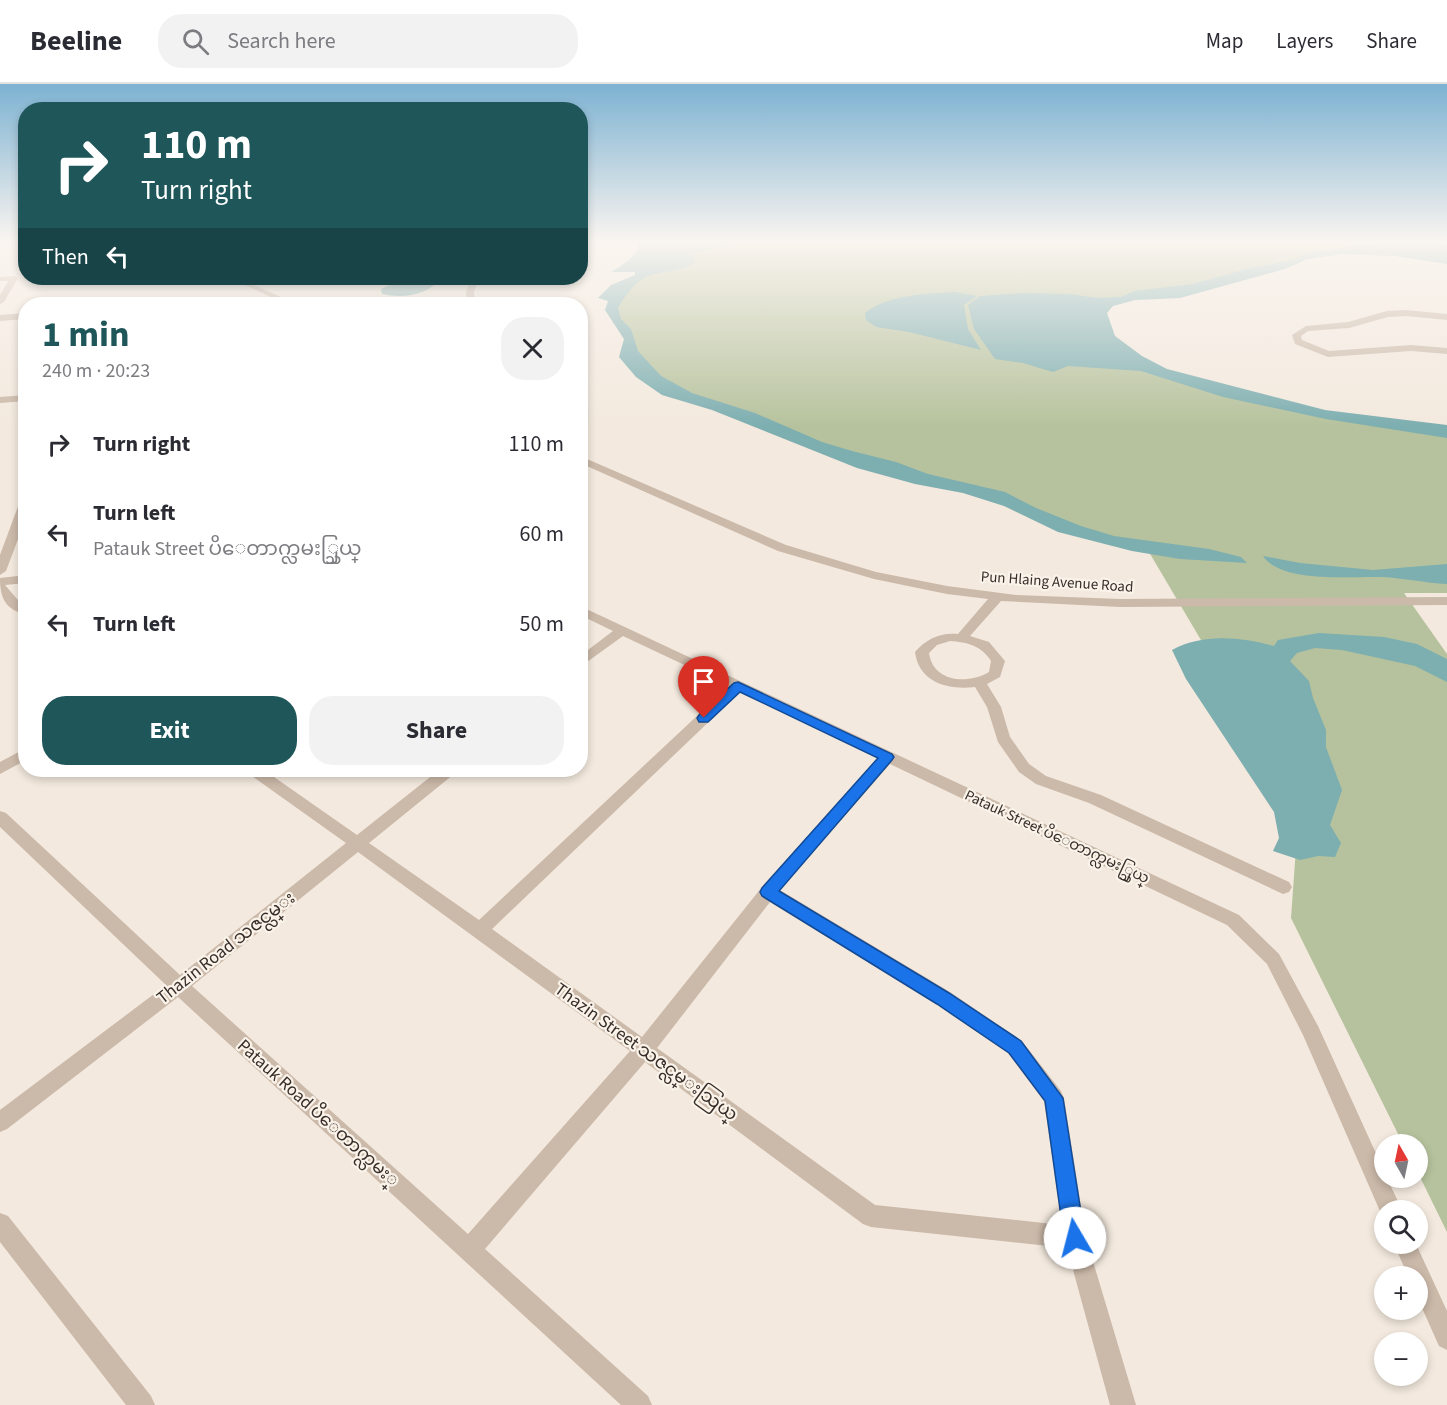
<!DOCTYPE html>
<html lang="en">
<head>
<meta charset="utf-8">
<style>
  :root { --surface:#fff; --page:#f2f2f3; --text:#2b2b33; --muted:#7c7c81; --line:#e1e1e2; --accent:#1e565a }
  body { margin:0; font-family:"Source Sans 3","Noto Sans Myanmar",sans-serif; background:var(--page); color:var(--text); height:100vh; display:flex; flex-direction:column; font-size:22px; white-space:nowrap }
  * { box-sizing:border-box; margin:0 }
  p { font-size:20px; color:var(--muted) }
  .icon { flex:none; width:33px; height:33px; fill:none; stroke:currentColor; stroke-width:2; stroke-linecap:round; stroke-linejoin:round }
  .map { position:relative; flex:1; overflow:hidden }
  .sheet { position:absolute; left:18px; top:213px; width:570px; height:480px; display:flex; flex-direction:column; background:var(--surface); border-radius:24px; box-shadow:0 3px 9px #0003 }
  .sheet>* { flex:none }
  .guide { position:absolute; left:18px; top:18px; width:570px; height:183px; border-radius:24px; box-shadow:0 3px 9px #0003; background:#1e565a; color:#fff; overflow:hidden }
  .needle { width:39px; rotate:351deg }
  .fabs { position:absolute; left:1374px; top:1050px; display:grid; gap:12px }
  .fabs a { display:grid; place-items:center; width:54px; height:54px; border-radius:50%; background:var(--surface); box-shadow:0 3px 9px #0003; font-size:30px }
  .pin { position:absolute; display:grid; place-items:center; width:51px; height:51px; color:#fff; margin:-62px -26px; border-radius:50% 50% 50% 0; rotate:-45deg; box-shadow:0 0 6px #0007 }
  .pin .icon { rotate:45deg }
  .me { position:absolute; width:66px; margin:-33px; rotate:352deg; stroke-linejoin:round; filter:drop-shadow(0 0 4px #0008) }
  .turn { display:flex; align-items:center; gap:21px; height:126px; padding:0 24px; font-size:27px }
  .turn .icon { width:78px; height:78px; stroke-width:2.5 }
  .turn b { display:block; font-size:42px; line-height:51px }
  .then { display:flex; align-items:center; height:57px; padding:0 24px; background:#0003; gap:12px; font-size:22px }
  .round { display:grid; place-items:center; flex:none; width:63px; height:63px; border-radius:24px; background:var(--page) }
  .summary { display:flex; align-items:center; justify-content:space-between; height:102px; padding:0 24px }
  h1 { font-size:36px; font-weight:700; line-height:45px; color:var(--accent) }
  .primary-button { display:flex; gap:12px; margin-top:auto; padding:12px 24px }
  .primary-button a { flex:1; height:69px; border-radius:24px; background:var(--accent); color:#fff; font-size:24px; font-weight:700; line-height:69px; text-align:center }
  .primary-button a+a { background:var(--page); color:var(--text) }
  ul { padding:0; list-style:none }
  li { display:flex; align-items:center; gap:18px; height:90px; padding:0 24px }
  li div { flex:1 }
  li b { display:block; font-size:22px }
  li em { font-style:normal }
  header { display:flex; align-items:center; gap:36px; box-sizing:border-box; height:84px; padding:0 30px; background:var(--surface); border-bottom:2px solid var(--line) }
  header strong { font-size:28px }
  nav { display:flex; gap:33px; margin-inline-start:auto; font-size:21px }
  .search { width:420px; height:54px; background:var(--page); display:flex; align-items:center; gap:15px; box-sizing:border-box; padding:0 21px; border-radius:24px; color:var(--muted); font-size:22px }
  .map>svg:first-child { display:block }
</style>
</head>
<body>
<header>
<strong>Beeline</strong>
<div class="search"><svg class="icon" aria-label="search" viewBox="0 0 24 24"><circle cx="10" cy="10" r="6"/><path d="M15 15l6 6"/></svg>Search here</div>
<nav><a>Map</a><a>Layers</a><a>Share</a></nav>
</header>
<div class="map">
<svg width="1447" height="1321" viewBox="0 0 1447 1321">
  <rect width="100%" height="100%" fill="#f3e9de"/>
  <polygon fill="#b6c29d" points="665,159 1447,159 1319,170 1200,203 1083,222 1136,280 1327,330 1447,345 1447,509 1404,509 1447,570 1447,1148 1418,1089 1418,1060 1403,1060 1291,834 1299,722 1146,463 1076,448 983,411 864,377 676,308 633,276 612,227"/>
  <g fill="#7daeb0">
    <path d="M 639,159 L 739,159 L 696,169 L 693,173 L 696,178 C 681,188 662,186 646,193 C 635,198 624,213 618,224 L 621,235 L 631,245 L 638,267 L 661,292 L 692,309 L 755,329 L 822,358 L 852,367 L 896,378 L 928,390 L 1005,408 L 1036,424 L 1081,442 L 1114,452 L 1209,465 L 1241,473 L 1247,479 L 1180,475 L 1132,467 L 1058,448 L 1004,422 L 963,409 L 915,400 L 857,384 L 712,326 L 662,311 L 636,293 L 619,273 L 624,255 L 605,226 L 608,217 L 598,214 L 611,201 L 635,191 L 635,188 L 611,188 C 622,181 638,173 639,159 Z"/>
    <polygon points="1376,159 1447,159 1447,180 1395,172 1342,170 1308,175 1285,185 1180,214 1135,216 1113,222 1107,229 1115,252 1142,272 1167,285 1325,326 1447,341 1447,354 1326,335 1223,313 1141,287 1068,282 1053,288 1023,279 995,275 974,245 968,221 980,212 1023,209 1070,210 1097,214 1121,213 1135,207 1193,200 1250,184 1293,176 1303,170"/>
    <path d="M 405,194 L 442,194 C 427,211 404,215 382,210 L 381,205 Z"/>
    <path d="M 955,208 L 977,212 L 964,221 L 968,245 L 981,266 L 909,248 L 876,243 L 866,236 L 865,229 C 888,210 927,210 955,208 Z"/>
    <path d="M 1263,472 L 1300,479 L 1373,486 L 1447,480 L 1447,500 C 1425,499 1404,494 1382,493 C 1351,492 1282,500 1263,472 Z"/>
    <path d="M 1319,549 L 1384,553 L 1417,560 L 1447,575 L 1447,598 L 1415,582 L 1342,566 L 1315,564 L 1297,569 L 1290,577 L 1309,597 L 1313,614 L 1326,646 L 1326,663 L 1342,706 L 1330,741 L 1341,759 L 1335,773 L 1318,772 L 1300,776 L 1273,767 L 1279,754 L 1274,728 L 1186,595 L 1172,566 C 1203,549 1241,553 1274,562 L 1278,556 Z"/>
  </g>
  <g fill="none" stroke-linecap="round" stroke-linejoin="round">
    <g fill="#cbb9a9" fill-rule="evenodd">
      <polygon points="14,192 18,194 4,218 0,220 0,211 8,197 0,197 0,193"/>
      <polygon points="230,194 239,194 296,220 286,220"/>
      <polygon points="472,194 480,194 474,207 475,220 467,220 466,207"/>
      <polygon points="1406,226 1447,230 1447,236 1406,232 1388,233 1349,244 1308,247 1301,252 1302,256 1329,267 1411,261 1447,264 1447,270 1411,267 1328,273 1295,260 1292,251 1306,242 1348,238 1387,227"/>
      <polygon points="26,229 26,235 0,237 0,231"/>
      <polygon points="26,311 26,317 0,319 0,313"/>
      <path d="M 580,372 L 786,461 L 876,488 L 947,502 L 1016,511 L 1120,515 L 1447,513 L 1447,521 L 1120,523 L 1001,517 L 970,552 L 989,558 L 1005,577 L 1000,593 L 987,600 L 1001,623 L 1010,653 L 1029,680 L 1046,692 L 1101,711 L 1289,798 L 1292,803 L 1289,808 L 1283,810 L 1089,719 L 1036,700 L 1019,688 L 998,658 L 987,623 L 975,603 C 948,606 919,599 915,568 C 926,555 941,548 958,550 L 988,515 L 947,510 L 874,495 L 778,467 L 580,379 ZM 950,557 C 967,558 982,562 991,577 L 989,588 C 967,601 933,598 929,569 L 937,561 Z"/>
      <polygon points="26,414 26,434 6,487 0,491 0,471 20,417"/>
      <path d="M 26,491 L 26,499 L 5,501 L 17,515 L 26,521 L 26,531 C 5,525 0,514 0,494 Z"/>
      <path d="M 580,522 L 1239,831 L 1279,870 L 1318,942 L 1384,1087 L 1384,1094 L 1387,1094 L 1402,1126 L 1384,1126 L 1383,1134 L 1303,951 L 1267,880 L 1227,841 L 890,680 L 780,806 L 950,908 L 1022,957 L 1061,1007 L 1064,1014 L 1086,1154 L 1136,1321 L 1110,1321 L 1067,1164 L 871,1143 L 863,1140 L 645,978 L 485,1165 L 648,1312 L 652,1321 L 621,1321 L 178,913 L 7,1045 L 0,1048 L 0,1026 L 166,901 L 0,743 L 0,727 L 6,729 L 180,891 L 346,759 L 249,690 L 247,686 L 264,686 L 357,751 L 439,686 L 456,686 L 454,690 L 369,759 L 479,836 L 729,602 L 623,552 L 580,583 L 580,572 L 613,547 L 580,531 ZM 740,608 L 878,674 L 762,803 L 642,953 L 492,845 ZM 358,768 L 630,967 L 468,1150 L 192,902 ZM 770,818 L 936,920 L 1008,969 L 1044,1017 L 1062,1141 L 875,1121 L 657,964 Z"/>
      <polygon points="26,664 26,676 0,690 0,678"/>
      <polygon points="0,1129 8,1132 151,1312 155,1321 126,1321 0,1158"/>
      <polygon points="1394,1160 1416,1160 1447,1227 1447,1266 1439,1262 1418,1215 1418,1192 1408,1192"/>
    </g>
  </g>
  <linearGradient id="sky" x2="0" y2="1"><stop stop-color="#7db2d2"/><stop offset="0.46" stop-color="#faf5f0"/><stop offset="1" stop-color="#faf5f0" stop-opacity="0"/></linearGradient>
  <rect width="1447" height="343" fill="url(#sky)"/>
  <polygon fill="#1a73e8" stroke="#114b97" stroke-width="1.5" points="738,598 892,670 894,673 892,676 779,807 949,909 1021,957 1063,1014 1085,1154 1082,1161 1075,1164 1067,1161 1064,1154 1045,1017 1009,969 937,920 762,812 760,808 762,804 878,674 740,608 708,638 699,638 697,634 699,631 734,599"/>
  <g text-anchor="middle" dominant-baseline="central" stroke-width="4.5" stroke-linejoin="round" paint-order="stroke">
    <g font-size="15" fill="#382e29" stroke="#faf3ea">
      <text transform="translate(1057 498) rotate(4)">Pun Hlaing Avenue Road</text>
      <text transform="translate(1057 753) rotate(25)">Patauk Street ပိေတာက္လမး္သြယ္</text>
    </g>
    <g font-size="18" fill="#382e29" stroke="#faf3ea">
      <text transform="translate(226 864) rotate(-38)">Thazin Road သဇင္လမ္း</text>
      <text transform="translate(646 968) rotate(36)">Thazin Street သဇင္လမ္းသြယ္</text>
      <text transform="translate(318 1029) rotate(42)">Patauk Road ပိေတာက္လမး္</text>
    </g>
  </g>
</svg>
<div class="fabs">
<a><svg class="needle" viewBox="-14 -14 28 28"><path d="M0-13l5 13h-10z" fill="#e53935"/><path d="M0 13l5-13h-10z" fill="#7c7c81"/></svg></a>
<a><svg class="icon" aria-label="search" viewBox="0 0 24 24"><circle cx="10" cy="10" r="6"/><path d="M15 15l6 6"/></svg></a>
<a>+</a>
<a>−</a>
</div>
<div class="pin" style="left:704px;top:634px;background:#d93025"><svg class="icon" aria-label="arrive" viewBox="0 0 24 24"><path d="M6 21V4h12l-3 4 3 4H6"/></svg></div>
<svg class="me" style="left:1075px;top:1154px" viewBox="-20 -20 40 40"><circle r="19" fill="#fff"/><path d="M0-13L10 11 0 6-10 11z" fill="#1a73e8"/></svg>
<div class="guide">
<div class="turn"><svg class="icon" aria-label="right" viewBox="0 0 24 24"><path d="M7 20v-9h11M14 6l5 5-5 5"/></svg><div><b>110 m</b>Turn right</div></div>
<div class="then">Then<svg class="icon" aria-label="left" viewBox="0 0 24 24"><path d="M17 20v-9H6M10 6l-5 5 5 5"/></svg></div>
</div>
<section class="sheet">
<div class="summary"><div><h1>1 min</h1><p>240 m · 20:23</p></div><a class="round"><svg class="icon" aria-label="close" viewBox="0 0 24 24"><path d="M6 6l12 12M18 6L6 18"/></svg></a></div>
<ul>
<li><svg class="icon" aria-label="right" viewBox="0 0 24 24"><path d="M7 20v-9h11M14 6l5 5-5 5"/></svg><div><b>Turn right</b></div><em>110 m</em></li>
<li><svg class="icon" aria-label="left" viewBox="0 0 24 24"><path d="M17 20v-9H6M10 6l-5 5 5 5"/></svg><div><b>Turn left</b><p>Patauk Street ပိေတာက္လမး္သြယ္</p></div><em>60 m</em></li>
<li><svg class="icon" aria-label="left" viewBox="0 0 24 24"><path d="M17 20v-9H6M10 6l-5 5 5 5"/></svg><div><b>Turn left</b></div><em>50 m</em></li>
</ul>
<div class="primary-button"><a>Exit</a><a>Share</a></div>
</section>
</div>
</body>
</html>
